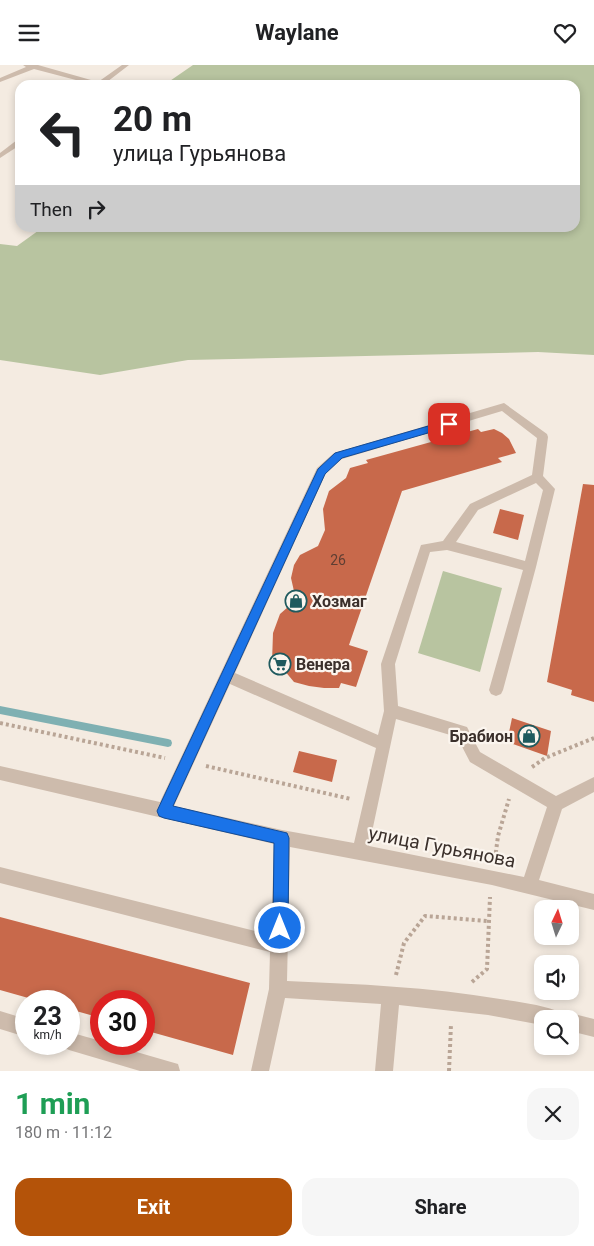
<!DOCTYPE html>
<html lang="en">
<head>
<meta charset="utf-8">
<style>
  :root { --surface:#fff; --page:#f6f6f6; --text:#202124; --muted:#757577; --accent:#b45309 }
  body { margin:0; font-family:Roboto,sans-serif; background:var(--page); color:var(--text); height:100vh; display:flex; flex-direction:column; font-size:19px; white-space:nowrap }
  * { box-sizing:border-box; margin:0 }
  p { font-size:16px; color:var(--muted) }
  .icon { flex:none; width:28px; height:28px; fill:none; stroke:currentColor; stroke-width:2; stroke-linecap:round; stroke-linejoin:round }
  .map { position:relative; height:1006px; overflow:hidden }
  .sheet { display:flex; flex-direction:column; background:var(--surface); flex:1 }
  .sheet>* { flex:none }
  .hud { position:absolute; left:15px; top:15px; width:565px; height:152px; border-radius:15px; box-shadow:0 2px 8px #0003; background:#fff; color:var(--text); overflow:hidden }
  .needle { width:32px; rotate:4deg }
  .buttons { position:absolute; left:534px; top:835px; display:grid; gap:10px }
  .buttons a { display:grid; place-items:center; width:45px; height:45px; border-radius:10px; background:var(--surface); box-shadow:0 2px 8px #0003; font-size:25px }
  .speed { position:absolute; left:15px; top:925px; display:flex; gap:10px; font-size:25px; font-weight:700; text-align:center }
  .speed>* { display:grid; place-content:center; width:65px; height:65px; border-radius:50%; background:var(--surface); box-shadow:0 2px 8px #0003; line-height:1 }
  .speed small { font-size:12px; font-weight:400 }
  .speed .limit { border:8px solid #d22; background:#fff; color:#111 }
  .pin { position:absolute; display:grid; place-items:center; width:42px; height:42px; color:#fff; margin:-21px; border-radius:10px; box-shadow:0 2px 8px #0006 }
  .me { position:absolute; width:55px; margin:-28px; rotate:0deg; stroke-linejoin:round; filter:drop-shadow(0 0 4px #0008) }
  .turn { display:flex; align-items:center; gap:18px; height:105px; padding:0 15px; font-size:22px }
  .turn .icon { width:65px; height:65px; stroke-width:2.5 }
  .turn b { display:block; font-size:35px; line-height:42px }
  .then { display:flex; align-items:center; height:48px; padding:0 15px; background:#0003; gap:10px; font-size:19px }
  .round { display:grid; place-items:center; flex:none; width:52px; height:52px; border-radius:15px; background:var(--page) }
  .headline { display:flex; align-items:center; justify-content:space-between; height:85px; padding:0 15px }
  h1 { font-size:30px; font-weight:700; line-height:38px; color:#1e9e55 }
  .action { display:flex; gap:10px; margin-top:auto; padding:10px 15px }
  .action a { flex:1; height:58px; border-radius:15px; background:var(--accent); color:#fff; font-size:20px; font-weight:700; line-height:58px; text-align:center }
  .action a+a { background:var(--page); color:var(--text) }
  header { display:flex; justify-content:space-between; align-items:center; height:65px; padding:0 15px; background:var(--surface); font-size:22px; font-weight:700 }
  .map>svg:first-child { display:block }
</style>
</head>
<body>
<header><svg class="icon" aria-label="menu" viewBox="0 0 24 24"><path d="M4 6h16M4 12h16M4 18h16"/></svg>Waylane<svg class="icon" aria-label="heart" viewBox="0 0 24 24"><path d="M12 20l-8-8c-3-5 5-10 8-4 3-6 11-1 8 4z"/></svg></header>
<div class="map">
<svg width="594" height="1006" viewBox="0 0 594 1006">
  <rect width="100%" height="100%" fill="#f4ebe1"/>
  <g fill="#b8c4a0">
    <polygon points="193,0 594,0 594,290 538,287 188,295 100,310 0,295 0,179 17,181 42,163 575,162 575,20 164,20"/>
    <polygon points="443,506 502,523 480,607 418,588"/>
  </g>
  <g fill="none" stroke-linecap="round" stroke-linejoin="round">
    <polygon fill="#7fb0b2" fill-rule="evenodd" points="0,641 168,674 171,675 172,678 171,681 168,682 0,649"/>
  </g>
  <g fill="#c8694b">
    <polygon points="478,364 481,367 494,364 502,368 509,374 516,388 498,393 502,397 402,426 349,580 368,586 356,622 341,618 339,623 324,623 309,621 294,617 279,599 272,597 273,568 280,549 296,535 291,513 294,500 300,490 318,481 325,465 323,444 329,426 346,413 350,403 368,398 366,395"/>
    <polygon points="583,419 594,420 594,637 571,630 572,625 547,617"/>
    <polygon points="500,444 524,450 518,475 493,468"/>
    <polygon points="512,653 551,666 547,691 507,677"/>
    <polygon points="299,686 337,695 332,717 293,707"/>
    <polygon points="0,852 250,918 233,990 144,965 144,936 101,936 101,953 69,944 69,936 39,936 0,925"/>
  </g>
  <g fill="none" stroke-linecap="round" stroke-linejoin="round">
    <g stroke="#b9a596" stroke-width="4" stroke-dasharray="3 3" stroke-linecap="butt">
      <polyline points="0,658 165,693"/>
      <polyline points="206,701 351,734"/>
      <polyline points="532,702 545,693 594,673"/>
      <polyline points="495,794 498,771 509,734"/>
      <polyline points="396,910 404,878 425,851 488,856"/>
      <polyline points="472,917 487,904 490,832"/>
      <polyline points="449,1006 451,959"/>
    </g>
    <g fill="#cdbbac" fill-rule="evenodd">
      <polygon points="23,0 38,0 98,17 122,0 129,0 103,20 95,20 34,4 0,17 0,13 26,2"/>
      <polygon points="17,75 20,75 20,80 0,93 0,88"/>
      <path d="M 504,338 L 547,369 L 548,372 L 543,411 L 555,424 L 536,502 L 503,625 L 501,629 L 496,631 L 491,629 L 489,625 L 523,505 L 447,485 L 430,487 L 395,599 L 398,641 L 467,662 L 480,687 L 556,731 L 594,712 L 594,727 L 562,744 L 539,815 L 594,829 L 594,845 L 492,820 L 290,782 L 287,916 C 358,919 429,922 500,934 C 521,937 544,940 563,948 L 564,950 L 570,948 L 594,954 L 594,972 L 570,966 L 570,954 L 542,954 L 542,960 L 488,950 L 399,940 L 393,1006 L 375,1006 L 381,939 L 285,933 L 269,1006 L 251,1006 L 269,924 L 270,887 L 0,818 L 0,802 L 271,870 L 274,779 L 0,715 L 0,701 L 160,737 L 317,403 L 334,388 ZM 502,346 L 537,373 L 532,410 L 470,439 L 443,476 L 421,480 L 381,599 L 384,646 L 378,670 L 235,608 L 326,408 L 342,394 ZM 536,418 L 543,425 L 525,496 L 456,477 L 478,445 ZM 230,619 L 376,683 L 354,778 L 282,765 L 174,741 ZM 396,654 L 457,672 L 470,697 L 547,742 L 524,812 L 369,781 Z"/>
      <polygon points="0,946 26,954 26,972 0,964"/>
      <polygon points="69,967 101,976 101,979 109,979 171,997 178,999 180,1006 140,1006 69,985 63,982 61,979 69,979"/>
    </g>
  </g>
  <polygon fill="#1a73e8" stroke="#114b97" points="449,355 452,356 452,361 342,393 325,409 173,741 287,768 289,773 288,863 286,868 280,871 275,868 273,863 274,778 164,753 159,751 157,746 318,404 335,388"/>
  <defs>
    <g id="shop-ring" transform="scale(1.125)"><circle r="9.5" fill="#fbf5ee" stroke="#1f5a5e" stroke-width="1.5"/><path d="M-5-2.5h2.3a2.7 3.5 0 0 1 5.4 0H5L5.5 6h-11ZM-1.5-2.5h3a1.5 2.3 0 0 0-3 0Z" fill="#1f5a5e"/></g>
    <g id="supermarket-ring" transform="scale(1.125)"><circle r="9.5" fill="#fbf5ee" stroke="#1f5a5e" stroke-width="1.5"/><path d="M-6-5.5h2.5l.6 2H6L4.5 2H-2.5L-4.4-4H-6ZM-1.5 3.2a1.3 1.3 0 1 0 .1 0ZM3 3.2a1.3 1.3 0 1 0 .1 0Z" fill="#1f5a5e"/></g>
  </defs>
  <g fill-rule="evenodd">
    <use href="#shop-ring" x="296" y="536"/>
    <use href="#supermarket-ring" x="280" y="599"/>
    <use href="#shop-ring" x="529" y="671"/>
  </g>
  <g text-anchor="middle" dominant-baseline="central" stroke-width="4.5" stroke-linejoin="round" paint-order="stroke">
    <g font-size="14" fill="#5e3e33">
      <text x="338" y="495">26</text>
    </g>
    <g font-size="16" font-weight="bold" fill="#3b302b" stroke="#fbf5ee" text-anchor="start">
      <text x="312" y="536">Хозмаг</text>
      <text x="296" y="599">Венера</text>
      <text x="513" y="671" text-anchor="end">Брабион</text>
    </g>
    <g font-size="19" fill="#3b302b" stroke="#fbf5ee">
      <text transform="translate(442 782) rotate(11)">улица Гурьянова</text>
    </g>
  </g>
</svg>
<div class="buttons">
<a><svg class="needle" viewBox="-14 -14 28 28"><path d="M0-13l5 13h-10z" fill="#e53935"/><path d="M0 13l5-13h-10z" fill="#757577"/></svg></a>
<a><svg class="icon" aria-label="sound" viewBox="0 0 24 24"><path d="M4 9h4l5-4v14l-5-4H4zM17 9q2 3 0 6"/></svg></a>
<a><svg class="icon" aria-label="search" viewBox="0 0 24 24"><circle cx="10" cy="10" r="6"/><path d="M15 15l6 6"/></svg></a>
</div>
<div class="speed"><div>23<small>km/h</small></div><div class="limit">30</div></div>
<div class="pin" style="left:449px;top:359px;background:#d93025"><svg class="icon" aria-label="arrive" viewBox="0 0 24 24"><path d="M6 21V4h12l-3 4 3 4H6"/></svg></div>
<svg class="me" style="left:280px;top:863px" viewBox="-20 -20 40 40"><circle r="17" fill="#1a73e8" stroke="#fff" stroke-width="3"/><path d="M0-11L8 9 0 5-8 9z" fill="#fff"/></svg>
<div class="hud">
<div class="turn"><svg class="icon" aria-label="left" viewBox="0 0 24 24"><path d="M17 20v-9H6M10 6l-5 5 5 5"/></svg><div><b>20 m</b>улица Гурьянова</div></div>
<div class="then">Then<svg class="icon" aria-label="right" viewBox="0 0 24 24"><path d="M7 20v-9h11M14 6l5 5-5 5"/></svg></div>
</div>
</div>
<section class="sheet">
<div class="headline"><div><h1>1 min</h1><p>180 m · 11:12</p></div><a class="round"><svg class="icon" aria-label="close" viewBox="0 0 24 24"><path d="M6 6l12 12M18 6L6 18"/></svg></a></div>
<div class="action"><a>Exit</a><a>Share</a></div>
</section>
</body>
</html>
